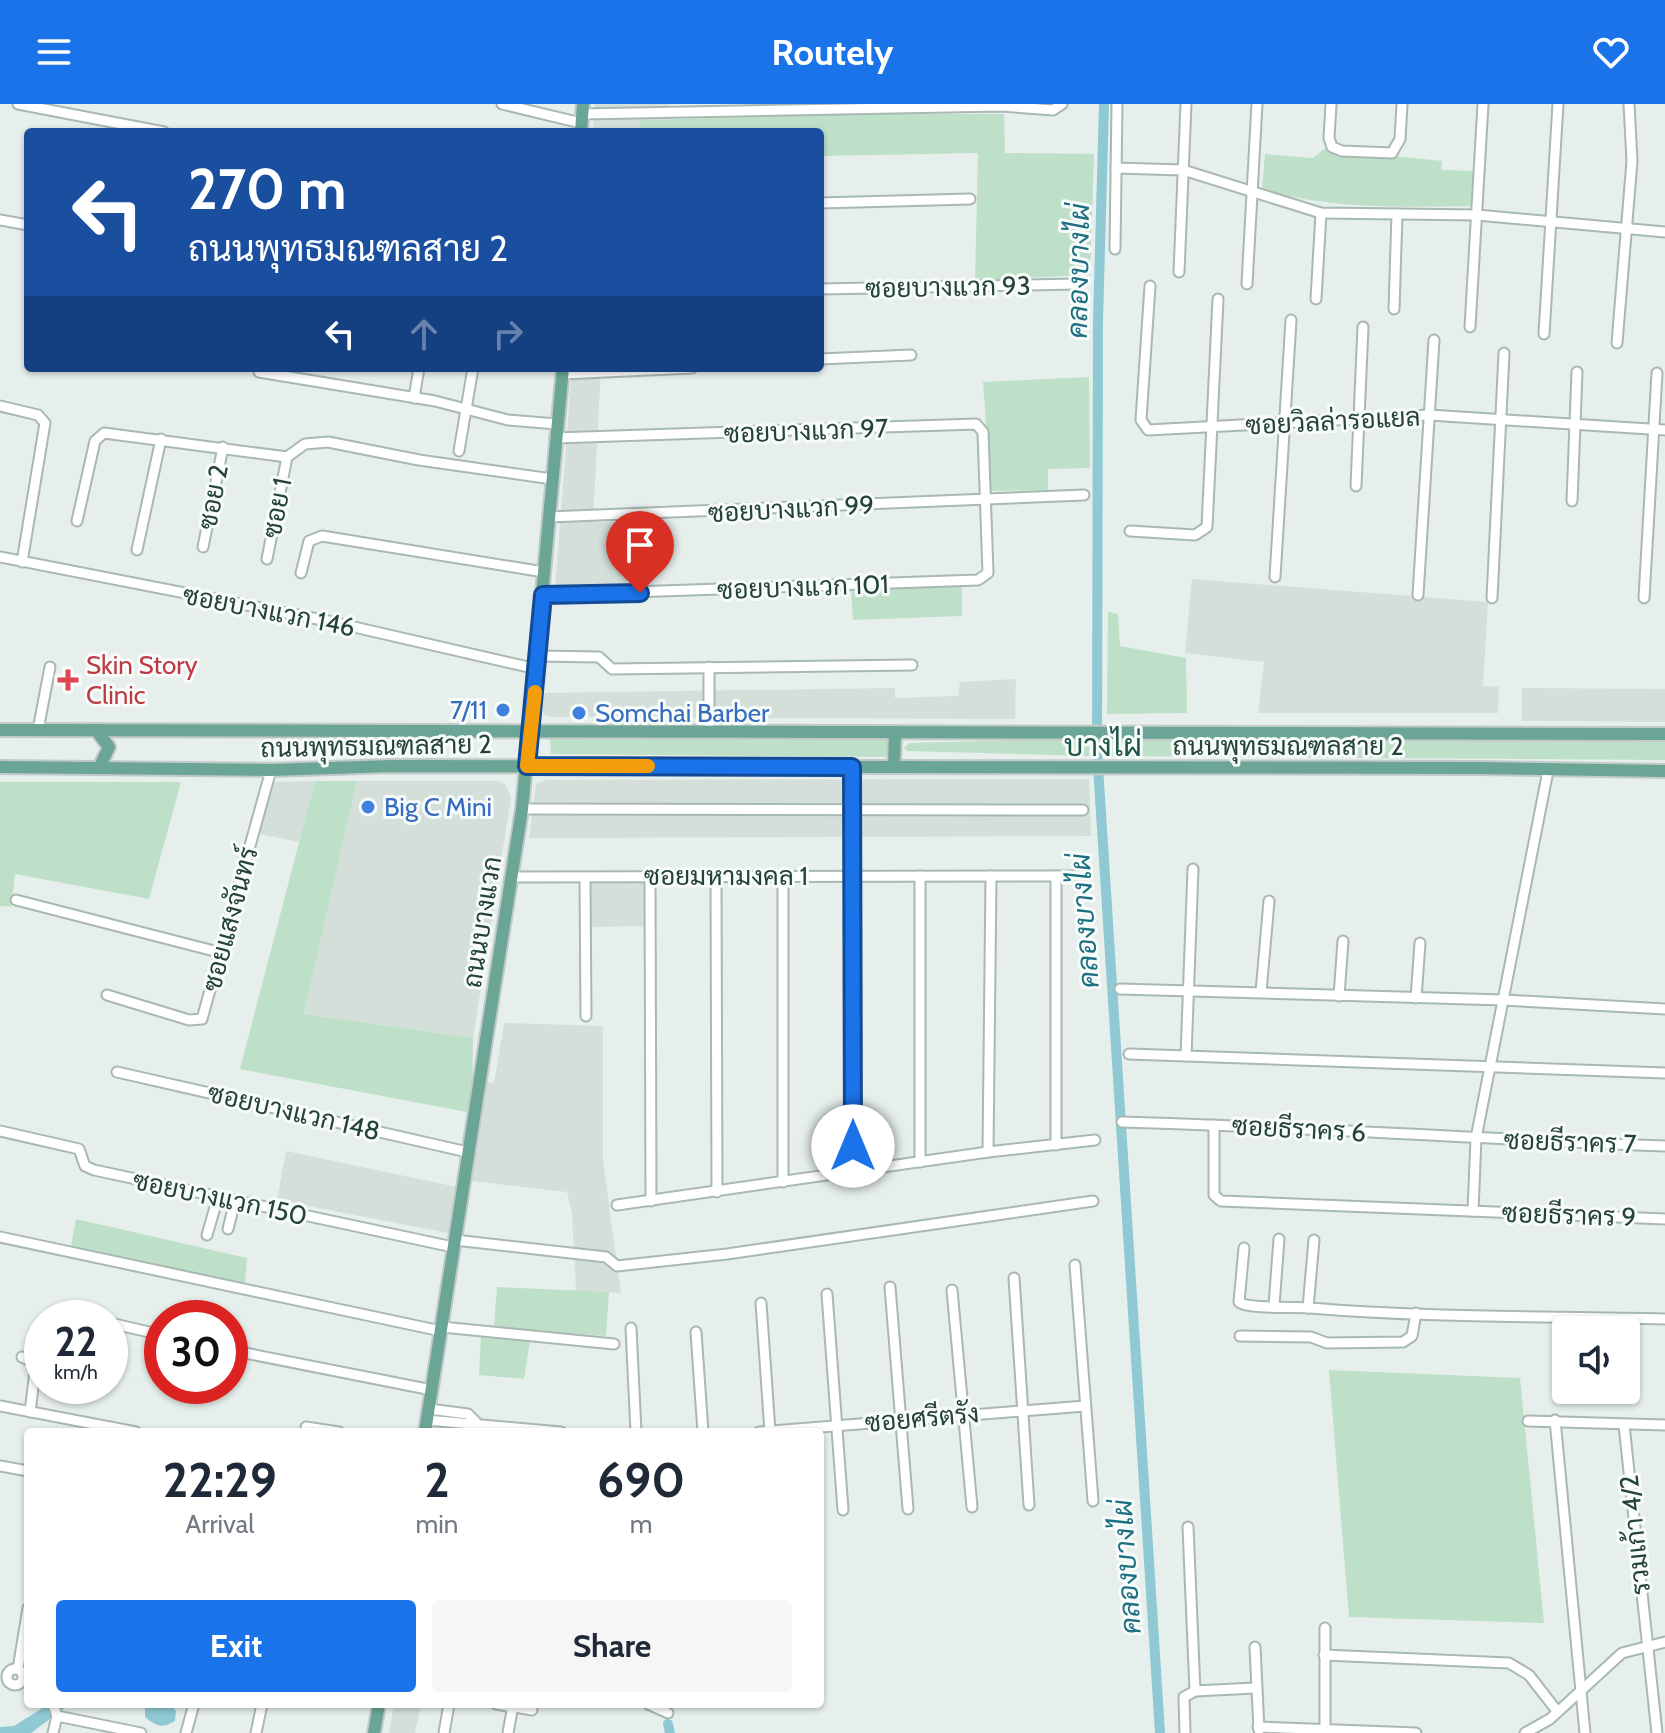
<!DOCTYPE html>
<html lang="en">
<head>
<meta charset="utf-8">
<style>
  :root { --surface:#fff; --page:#f6f6f7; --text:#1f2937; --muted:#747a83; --accent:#1a73e8 }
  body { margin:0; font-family:Cabin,Sarabun,sans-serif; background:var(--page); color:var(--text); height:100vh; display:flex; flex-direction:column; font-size:30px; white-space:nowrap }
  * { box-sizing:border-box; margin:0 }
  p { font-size:26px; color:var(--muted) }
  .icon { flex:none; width:44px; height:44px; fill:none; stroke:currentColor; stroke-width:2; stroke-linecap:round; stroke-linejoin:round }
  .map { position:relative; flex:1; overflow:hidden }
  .sheet { position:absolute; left:24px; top:1324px; width:800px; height:280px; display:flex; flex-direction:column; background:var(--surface); border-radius:8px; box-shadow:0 2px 6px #0004 }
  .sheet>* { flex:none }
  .banner { position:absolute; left:24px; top:24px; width:800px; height:244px; border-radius:8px; box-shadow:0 2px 6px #0004; background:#1a4fa0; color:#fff; overflow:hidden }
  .tools { position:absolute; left:1552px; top:1212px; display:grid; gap:16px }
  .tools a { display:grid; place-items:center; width:88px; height:88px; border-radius:8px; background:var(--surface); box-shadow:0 2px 6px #0004; font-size:40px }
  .speed { position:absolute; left:24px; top:1196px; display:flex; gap:16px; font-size:40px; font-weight:700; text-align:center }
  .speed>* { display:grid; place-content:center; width:104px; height:104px; border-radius:50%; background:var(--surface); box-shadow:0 2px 6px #0004; line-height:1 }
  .speed small { font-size:20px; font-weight:400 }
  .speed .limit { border:12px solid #d22; background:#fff; color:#111 }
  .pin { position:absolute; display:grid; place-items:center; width:68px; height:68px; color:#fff; margin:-82px -34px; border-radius:50% 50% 50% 0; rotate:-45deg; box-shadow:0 0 8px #0007 }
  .pin .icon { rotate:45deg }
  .me { position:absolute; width:88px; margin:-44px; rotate:0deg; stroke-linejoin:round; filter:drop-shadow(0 0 6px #0008) }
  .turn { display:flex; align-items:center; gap:28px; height:168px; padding:0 32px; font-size:36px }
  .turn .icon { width:104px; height:104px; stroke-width:2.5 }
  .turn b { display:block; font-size:56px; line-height:68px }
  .lanes { display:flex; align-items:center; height:76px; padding:0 32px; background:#0003; justify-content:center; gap:40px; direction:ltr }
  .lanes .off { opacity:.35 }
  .eta { display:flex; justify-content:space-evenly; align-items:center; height:136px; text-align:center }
  .eta b { font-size:48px; font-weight:700; line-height:56px }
  .action { display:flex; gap:16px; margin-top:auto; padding:16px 32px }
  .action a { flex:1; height:92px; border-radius:8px; background:var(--accent); color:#fff; font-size:32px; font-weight:700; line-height:92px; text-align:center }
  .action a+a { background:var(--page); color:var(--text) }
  header { display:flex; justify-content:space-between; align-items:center; height:104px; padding:0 32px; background:var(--accent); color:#fff; font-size:36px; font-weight:700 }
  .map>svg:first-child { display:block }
</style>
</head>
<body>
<header><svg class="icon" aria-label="menu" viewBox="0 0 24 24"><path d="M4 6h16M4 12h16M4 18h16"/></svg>Routely<svg class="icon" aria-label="heart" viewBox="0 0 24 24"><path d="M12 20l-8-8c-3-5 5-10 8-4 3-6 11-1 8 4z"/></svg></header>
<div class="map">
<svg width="1665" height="1629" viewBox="0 0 1665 1629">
  <rect width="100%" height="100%" fill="#e6efeb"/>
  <g fill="#d4dfda">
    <polygon points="595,0 669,0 669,15 640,16 640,28 593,28"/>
    <polygon points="572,264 601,264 593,418 626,418 627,481 555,485"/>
    <polygon points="1192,475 1488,498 1483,582 1499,583 1498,609 1258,609 1264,558 1185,549"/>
    <polygon points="1016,575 1015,615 551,613 543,610 542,599 544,589 895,584 895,594 958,592 960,578"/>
    <polygon points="1522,584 1665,585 1665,618 1522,617"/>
    <polygon points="1089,675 1091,732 529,734 536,680 545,676"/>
    <polygon points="315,677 299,738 260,730 273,678"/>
    <polygon points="357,677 499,677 506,681 511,694 473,934 304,910"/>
    <polygon points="645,777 646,822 592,823 591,778"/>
    <polygon points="504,919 603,922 603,1056 621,1189 576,1187 572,1109 567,1088 472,1077 485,978 494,979"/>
    <polygon points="286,1047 457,1083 448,1129 277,1096"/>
    <polygon points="394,1600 421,1600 415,1629 389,1629"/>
  </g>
  <g fill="#bfe0c8">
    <polygon points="867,10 1004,10 1005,49 1094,50 1090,171 975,176 978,49 820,52 820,28 640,28 640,16"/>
    <path d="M 1324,45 L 1442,57 L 1441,66 L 1474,67 L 1473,102 C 1401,103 1332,106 1262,85 L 1265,50 L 1313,54 Z"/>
    <polygon points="1089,273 1090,364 1048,365 1048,386 991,387 983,278"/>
    <polygon points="962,481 962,512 853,516 851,485"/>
    <polygon points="1108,508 1118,510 1120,542 1186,554 1187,609 1107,610"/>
    <polygon points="560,633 892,633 888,653 551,650 550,634"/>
    <polygon points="1058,635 1089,635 1089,652 907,647 904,644 909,639"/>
    <polygon points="1110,635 1665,636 1665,656 1111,652"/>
    <polygon points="315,677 357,677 304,910 473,934 472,1009 240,965"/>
    <polygon points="0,678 181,678 149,795 15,770 11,803 0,802"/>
    <polygon points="76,1115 247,1154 245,1179 71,1143"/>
    <polygon points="497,1183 609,1188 606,1232 494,1223"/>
    <polygon points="481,1231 530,1237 524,1275 479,1271"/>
    <polygon points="1329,1266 1520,1274 1544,1519 1349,1513"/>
  </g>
  <g fill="#8ec9d4">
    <polygon points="49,1600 70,1600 31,1629 0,1629 0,1623 14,1622"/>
    <path d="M 145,1600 L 170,1600 L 176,1607 L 175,1617 C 162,1625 156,1622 145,1613 Z"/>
  </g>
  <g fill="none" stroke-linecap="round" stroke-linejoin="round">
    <g stroke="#8ec9d4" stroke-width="10">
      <polyline points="1104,0 1098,217 1097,647 1160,1629"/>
      <polyline points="668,1620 670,1629"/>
    </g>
    <g stroke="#a8b8b2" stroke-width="13">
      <g id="minor">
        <polyline points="18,0 164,28"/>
        <polyline points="502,0 581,19"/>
        <polyline points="1331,0 1329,34 1332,43 1342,47 1392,49 1400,35 1402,0"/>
        <polyline points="582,10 1001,2 1053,6 1062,0"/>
        <polyline points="1116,64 1183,66 1321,109 1477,111 1665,128"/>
        <polyline points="820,99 970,95"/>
        <polyline points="0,116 28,121"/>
        <polyline points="1115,145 1117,0"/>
        <polyline points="1179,168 1186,0"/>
        <polyline points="1247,180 1257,0"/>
        <polyline points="1150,182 1141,316 1148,326 1429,311 1665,326"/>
        <polyline points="820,185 1076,180"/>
        <polyline points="1316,195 1321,109"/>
        <polyline points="1394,205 1397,110"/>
        <polyline points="1470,223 1483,0"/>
        <polyline points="1544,230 1558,0"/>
        <polyline points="1617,239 1632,57 1629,0"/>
        <polyline points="820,255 911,251"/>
        <polyline points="259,268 435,297 508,316 557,320"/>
        <polyline points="562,270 692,264"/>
        <polyline points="414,294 419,264"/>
        <polyline points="0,302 38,311 45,319 22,458"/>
        <polyline points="459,347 473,264"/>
        <polyline points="287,353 305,340 328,338 419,356 552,375"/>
        <polyline points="1356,382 1363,223"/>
        <polyline points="1572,397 1577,268"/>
        <polyline points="549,413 1084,391"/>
        <polyline points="77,417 95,337 104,329 287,353"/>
        <polyline points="1130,427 1195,431 1207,423 1218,195"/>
        <polyline points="203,443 223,343"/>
        <polyline points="137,446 161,335"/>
        <polyline points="0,453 328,517 537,565"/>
        <polyline points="267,455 287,353"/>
        <polyline points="301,469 309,437 322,432 544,468"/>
        <polyline points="1275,473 1291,216"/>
        <polyline points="543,491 978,476 988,469 983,328 976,320 555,334"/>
        <polyline points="1418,491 1434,236"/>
        <polyline points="1492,494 1504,249"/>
        <polyline points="1644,494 1657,269"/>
        <polyline points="538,552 599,553 612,565 912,561"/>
        <polyline points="709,563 709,628"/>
        <polyline points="38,626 50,563"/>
        <polyline points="852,663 853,1068"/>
        <polyline points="522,705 1083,706"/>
        <polyline points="650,772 651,1097"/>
        <polyline points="716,772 717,1088"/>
        <polyline points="783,772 783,1078"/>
        <polyline points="1056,772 1056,1041"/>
        <polyline points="512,773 1083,772"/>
        <polyline points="585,774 586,912"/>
        <polyline points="16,796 222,849"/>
        <polyline points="1120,885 1504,896 1665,905"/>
        <polyline points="1261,888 1269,797"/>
        <polyline points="107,891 189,916 202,915 271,666"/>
        <polyline points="1339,892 1343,837"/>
        <polyline points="1416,894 1420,839"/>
        <polyline points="1129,950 1665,969"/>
        <polyline points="1186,952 1193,765"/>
        <polyline points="117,968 463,1047 469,1052"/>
        <path d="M 1122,1018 C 1303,1023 1484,1035 1665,1042"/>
        <polyline points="1214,1021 1214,1091 1221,1097 1665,1115"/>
        <polyline points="0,1027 79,1045 85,1062 94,1066 453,1143"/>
        <polyline points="988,1048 991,772"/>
        <polyline points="920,1058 920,772"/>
        <polyline points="617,1101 988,1048 1095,1036"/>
        <polyline points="1473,1107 1476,1034 1548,667"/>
        <polyline points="228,1125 235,1097"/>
        <polyline points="207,1131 218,1093"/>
        <polyline points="0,1133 441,1227"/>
        <polyline points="455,1136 606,1153 617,1162 727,1150 1093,1097"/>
        <path d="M 1244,1144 L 1239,1198 C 1247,1205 1296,1203 1310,1204 C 1428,1214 1547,1212 1665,1215"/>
        <polyline points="1075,1161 1093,1397"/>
        <polyline points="1014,1174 1029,1401"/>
        <polyline points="890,1183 908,1405"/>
        <polyline points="952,1186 972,1403"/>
        <polyline points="827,1190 843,1406"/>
        <polyline points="761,1199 770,1328"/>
        <polyline points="1274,1201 1279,1135"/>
        <polyline points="1308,1204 1314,1136"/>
        <polyline points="85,1213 88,1214"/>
        <polyline points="110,1219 162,1231"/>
        <polyline points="442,1223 614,1240"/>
        <polyline points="631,1224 636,1328"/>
        <polyline points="696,1228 703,1328"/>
        <polyline points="1240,1232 1311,1233 1327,1239 1403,1238 1412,1232 1416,1209"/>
        <polyline points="230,1246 432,1286"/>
        <polyline points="22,1253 36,1259 30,1308"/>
        <polyline points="0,1302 136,1328"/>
        <polyline points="429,1305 468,1310 476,1318"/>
        <polyline points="427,1316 561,1328"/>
        <polyline points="1555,1316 1585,1629"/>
        <polyline points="1528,1317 1665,1321"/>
        <polyline points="1624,1321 1657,1629"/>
        <polyline points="306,1323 339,1328"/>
        <polyline points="759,1328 1085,1302"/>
        <polyline points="0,1362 28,1367"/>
        <polyline points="1188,1423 1195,1587 1255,1584"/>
        <polyline points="1255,1543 1259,1626"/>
        <polyline points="1324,1551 1509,1559 1529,1571 1557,1607"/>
        <circle cx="15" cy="1573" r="8"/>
        <polyline points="18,1565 28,1504"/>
        <polyline points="53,1600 57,1612 141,1629"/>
        <polyline points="496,1600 532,1606"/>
        <polyline points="648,1600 668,1609"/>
        <polyline points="1258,1623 1416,1629"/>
        <polyline points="53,1629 57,1612"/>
        <polyline points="186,1629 194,1600"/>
        <polyline points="256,1629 262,1600"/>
        <polyline points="444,1629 449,1600"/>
        <polyline points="508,1629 513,1601"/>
        <polyline points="1185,1629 1184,1593 1195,1587"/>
        <polyline points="1325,1629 1325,1524"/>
        <polyline points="1525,1629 1550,1615 1622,1549 1665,1538"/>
      </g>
    </g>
    <g stroke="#c2cac8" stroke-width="16">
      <g id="major">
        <polyline points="581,28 583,0"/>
        <polyline points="0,626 1665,630"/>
        <polyline points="96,626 109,643 100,662"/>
        <polyline points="0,663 271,666 392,662 1476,664 1665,667"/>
        <polyline points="894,663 895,629"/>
        <polyline points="425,1328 522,705 563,264"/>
        <polyline points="374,1629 379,1600"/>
      </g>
    </g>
    <use href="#minor" stroke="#fff" stroke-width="9"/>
    <use href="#major" stroke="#6aa596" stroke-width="12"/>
  </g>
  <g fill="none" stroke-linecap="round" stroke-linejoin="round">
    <g stroke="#114b97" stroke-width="20">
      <polyline id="route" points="640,489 543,491 527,662 852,663 853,1042"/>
    </g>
    <use href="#route" stroke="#1a73e8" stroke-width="14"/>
    <polyline stroke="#f59e0b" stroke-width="14" points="535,588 527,662 648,662"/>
  </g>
  <path fill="#e0444e" stroke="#f7fbf9" stroke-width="3" d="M64 564h8v8h8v8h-8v8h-8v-8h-8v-8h8z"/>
  <g fill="#3f7fe0" stroke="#f7fbf9" stroke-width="3">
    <circle cx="503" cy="606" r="8"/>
    <circle cx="579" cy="609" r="8"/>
    <circle cx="368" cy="703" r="8"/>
  </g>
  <g text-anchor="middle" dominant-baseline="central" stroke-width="6" stroke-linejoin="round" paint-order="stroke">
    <g font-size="26" fill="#24423a" stroke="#f7fbf9">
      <text transform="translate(948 183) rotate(-1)">ซอยบางแวก 93</text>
      <text transform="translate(1333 317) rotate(-3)">ซอยวิลล่ารอแยล</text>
      <text transform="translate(806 327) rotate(-2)">ซอยบางแวก 97</text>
      <text transform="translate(213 393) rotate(-79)">ซอย 2</text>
      <text transform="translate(277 404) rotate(-79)">ซอย 1</text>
      <text transform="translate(791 405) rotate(-3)">ซอยบางแวก 99</text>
      <text transform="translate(803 483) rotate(-2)">ซอยบางแวก 101</text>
      <text transform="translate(269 507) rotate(11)">ซอยบางแวก 146</text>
      <text transform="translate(376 642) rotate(-1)">ถนนพุทธมณฑลสาย 2</text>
      <text x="1288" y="642">ถนนพุทธมณฑลสาย 2</text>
      <text x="726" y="772">ซอยมหามงคล 1</text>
      <text transform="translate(230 815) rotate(-75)">ซอยแสงจันทร์</text>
      <text transform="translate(482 818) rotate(-81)">ถนนบางแวก</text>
      <text transform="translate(294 1008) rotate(13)">ซอยบางแวก 148</text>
      <text transform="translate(1299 1025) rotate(3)">ซอยธีราคร 6</text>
      <text transform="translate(1570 1038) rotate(2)">ซอยธีราคร 7</text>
      <text transform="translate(220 1094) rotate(12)">ซอยบางแวก 150</text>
      <text transform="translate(1569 1111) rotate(2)">ซอยธีราคร 9</text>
      <text transform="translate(922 1314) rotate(-5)">ซอยศรีตรัง</text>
      <text transform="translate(1635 1431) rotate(-96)">รวมเก้า 4/2</text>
    </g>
    <g font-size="26" fill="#be3a42" stroke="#f7fbf9" text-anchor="start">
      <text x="86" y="561">Skin Story<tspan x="86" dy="30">Clinic</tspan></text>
    </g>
    <g font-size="26" fill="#366cbe" stroke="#f7fbf9" text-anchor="start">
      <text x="487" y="606" text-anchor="end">7/11</text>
      <text x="595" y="609">Somchai Barber</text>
      <text x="384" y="703">Big C Mini</text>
    </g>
    <g font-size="28" font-style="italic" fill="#1c6f80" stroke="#f7fbf9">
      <text transform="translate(1078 167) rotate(-89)">คลองบางไผ่</text>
      <text transform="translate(1084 817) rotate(-94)">คลองบางไผ่</text>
      <text transform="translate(1126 1463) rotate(-94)">คลองบางไผ่</text>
    </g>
    <g font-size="30" fill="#1f5548" stroke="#f7fbf9">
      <text x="1103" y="641">บางไผ่</text>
    </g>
  </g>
</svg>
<div class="tools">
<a><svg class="icon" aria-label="sound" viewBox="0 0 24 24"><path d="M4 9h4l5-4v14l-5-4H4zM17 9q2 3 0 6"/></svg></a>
</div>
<div class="speed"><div>22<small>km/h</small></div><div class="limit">30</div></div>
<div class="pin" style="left:640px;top:489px;background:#d93025"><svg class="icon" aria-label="arrive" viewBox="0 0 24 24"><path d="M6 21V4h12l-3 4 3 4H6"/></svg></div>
<svg class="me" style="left:853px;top:1042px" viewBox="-20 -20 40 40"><circle r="19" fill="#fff"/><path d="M0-13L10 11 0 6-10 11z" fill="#1a73e8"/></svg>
<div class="banner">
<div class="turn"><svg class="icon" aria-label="left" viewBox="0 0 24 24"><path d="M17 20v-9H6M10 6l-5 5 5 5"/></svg><div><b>270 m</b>ถนนพุทธมณฑลสาย 2</div></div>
<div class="lanes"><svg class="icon" aria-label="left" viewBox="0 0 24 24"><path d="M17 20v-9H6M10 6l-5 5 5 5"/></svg><svg class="icon off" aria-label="ahead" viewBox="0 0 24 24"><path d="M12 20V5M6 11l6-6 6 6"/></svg><svg class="icon off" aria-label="right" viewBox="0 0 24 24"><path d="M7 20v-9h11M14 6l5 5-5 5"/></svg></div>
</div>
<section class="sheet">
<div class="eta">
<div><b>22:29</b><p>Arrival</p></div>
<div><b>2</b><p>min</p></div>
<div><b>690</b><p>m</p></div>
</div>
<div class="action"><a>Exit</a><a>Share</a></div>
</section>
</div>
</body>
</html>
